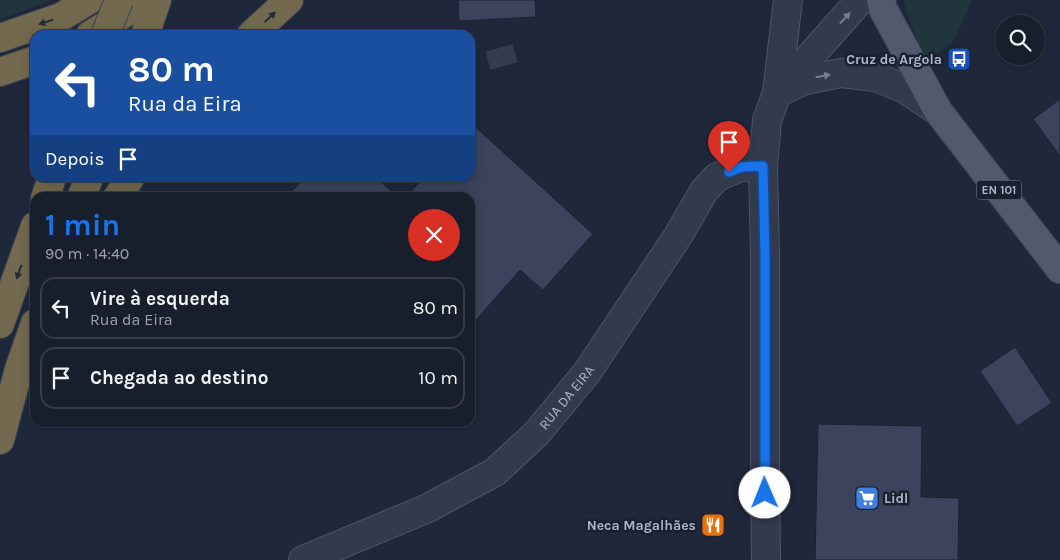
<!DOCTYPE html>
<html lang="pt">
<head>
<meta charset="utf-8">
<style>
  :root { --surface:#171e2c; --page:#242b38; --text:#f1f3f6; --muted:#9ea2a9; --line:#363c48; --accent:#1a73e8 }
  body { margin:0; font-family:Karla,sans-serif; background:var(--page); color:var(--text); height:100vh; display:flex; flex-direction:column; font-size:19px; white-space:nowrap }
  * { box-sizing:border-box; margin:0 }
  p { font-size:16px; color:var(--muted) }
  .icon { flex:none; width:28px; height:28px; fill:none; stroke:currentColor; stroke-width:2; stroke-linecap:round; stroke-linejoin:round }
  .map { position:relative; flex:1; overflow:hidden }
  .panel { position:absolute; left:30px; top:192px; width:445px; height:235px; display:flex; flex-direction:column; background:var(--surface); border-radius:15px; box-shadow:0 2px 12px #0003,0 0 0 1px var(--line) }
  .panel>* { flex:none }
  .banner { position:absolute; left:30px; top:30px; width:445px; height:152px; border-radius:15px; box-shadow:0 2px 12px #0003,0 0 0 1px var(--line); background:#1a4fa0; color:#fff; overflow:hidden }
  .controls { position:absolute; left:995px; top:15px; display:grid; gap:10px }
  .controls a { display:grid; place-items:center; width:50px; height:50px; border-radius:50%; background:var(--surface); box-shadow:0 2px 12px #0003,0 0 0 1px var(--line); font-size:25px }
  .pin { position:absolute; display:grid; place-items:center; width:42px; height:42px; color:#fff; margin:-51px -21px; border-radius:50% 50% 50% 0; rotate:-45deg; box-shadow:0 0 5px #0007 }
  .pin .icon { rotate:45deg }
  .me { position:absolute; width:55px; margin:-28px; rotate:359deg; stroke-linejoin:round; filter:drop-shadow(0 0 4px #0008) }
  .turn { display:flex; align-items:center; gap:18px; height:105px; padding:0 15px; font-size:22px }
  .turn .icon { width:65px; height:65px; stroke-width:2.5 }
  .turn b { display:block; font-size:35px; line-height:42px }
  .then { display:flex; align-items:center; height:48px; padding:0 15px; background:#0003; gap:10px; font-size:19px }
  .round { display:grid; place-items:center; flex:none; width:52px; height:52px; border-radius:26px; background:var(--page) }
  .head { display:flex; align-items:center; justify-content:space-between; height:85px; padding:0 15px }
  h1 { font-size:30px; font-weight:700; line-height:38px; color:var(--accent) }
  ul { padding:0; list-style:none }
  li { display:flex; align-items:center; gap:15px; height:62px; margin:0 10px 8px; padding:0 5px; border:2px solid var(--line); border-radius:15px }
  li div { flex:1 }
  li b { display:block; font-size:19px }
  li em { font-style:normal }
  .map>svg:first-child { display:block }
</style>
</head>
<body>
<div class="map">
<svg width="1060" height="560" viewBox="0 0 1060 560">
  <rect width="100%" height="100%" fill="#1f283b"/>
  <g fill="#21363c">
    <polygon points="0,0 52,0 0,19"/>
    <polygon points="903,0 972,0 953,42 924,62"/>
  </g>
  <g fill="#3b445c" stroke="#1b2132">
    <polygon points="458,0 535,0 536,17 459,21"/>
    <polygon points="1060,99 1060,156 1033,119"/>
    <polygon points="470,122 593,234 543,290 520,270 470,327 470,198 405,198 423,178 470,178"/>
    <polygon points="304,178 377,178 399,198 286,198"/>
    <polygon points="1015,347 1052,403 1017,426 980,371"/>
    <polygon points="818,424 922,426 921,497 959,498 958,560 815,560"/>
  </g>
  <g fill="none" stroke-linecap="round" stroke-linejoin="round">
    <polyline stroke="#343d50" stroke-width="28" stroke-dasharray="28 14" stroke-linecap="butt" points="499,48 504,66"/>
    <g stroke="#4e5566" stroke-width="30">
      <g id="minor">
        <polyline points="782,88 854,7 860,0"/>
        <polyline points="777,93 805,80 841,73 876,77 905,89 938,111"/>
        <path id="s1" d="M 303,560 L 426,509 L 495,472 L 537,433 L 588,371 L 678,236 L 704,191 L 717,177 L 741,167 L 763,166"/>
        <polyline points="766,560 765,459 765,256 763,166 767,120 777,93 788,0"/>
      </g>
    </g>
    <g stroke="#3d4355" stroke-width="30">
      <polyline id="major" points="881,0 883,9 938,111 1060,269"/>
    </g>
    <g stroke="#3b4253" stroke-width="30">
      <g id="highway">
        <polyline points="90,35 146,0"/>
        <polyline points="145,35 157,0"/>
        <polyline points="251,35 289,0"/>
        <polyline points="0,38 61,17 89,0"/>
        <polyline points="0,72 35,60"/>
        <polyline points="45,198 52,178"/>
        <polyline points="81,198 89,178"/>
        <polyline points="117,198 130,178"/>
        <polyline points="0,324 35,226"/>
        <polyline points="0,440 19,369 35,323"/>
      </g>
    </g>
    <use href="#minor" stroke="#333a4b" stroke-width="28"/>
    <use href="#major" stroke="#51596c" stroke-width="28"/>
    <use href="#highway" stroke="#72694f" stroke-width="28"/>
    <g stroke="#3b4253" stroke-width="30" stroke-linecap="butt">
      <polyline id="highway-bridge" points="105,35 119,0"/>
    </g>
    <use href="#highway-bridge" stroke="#72694f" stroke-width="28"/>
  </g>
  <defs><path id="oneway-solid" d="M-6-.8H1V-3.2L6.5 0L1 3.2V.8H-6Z" transform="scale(1.25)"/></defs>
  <g fill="#262b35">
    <use href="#oneway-solid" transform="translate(270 17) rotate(-43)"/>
    <use href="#oneway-solid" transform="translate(46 22) rotate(162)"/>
    <use href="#oneway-solid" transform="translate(19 272) rotate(110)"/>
  </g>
  <g fill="#777e90">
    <use href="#oneway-solid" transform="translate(845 18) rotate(-47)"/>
    <use href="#oneway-solid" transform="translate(823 76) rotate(-10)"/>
  </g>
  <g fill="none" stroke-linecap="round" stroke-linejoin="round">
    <g stroke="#114b97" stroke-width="12">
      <polyline id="route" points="729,172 741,167 763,166 765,256 765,493"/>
    </g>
    <use href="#route" stroke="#1a73e8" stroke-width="9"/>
  </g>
  <defs>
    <g id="bus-square" transform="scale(1.25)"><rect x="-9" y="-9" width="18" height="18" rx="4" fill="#1a4fb4" stroke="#192030"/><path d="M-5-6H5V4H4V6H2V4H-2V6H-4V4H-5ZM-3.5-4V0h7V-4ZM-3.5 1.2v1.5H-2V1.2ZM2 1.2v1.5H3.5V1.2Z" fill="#fff"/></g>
    <g id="supermarket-square" transform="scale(1.25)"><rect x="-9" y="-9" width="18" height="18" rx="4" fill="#3f7fe0" stroke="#192030"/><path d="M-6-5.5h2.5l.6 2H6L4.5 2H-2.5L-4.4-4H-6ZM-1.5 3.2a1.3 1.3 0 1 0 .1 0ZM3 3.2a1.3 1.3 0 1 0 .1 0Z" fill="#fff"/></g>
    <g id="restaurant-square" transform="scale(1.25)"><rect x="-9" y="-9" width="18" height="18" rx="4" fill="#e8710a" stroke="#192030"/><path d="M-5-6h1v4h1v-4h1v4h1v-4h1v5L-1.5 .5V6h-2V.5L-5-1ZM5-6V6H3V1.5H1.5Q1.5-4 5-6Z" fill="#fff"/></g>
  </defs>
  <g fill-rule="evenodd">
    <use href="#bus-square" x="959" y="59"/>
    <use href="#supermarket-square" x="867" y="498"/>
    <use href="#restaurant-square" x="713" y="525"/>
  </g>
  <g text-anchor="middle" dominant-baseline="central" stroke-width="5" stroke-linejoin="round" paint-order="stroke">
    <rect fill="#192030" stroke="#81889a" stroke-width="1" x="976.5" y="180.5" width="45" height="19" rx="4"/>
    <g font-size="12" font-weight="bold" fill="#aeb5c8">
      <text x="999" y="190">EN 101</text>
    </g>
    <g font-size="14" font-weight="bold" fill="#aeb5c8" stroke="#192030" text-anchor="end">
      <text x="942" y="59">Cruz de Argola</text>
      <text x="884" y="498" text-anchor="start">Lidl</text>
      <text x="696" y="525">Neca Magalhães</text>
    </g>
    <g font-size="14" fill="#aeb5c8" stroke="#192030">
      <text stroke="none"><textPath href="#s1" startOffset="315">RUA DA EIRA</textPath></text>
    </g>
  </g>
</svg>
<div class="controls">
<a><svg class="icon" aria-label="search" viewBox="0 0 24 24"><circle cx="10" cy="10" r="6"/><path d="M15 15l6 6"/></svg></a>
</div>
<div class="pin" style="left:729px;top:172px;background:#d93025"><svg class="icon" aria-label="arrive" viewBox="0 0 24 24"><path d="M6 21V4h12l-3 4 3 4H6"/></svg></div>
<svg class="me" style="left:765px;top:493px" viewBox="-20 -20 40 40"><circle r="19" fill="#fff"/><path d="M0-13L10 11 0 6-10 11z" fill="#1a73e8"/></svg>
<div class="banner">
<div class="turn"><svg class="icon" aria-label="left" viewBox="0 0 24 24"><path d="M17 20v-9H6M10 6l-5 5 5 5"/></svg><div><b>80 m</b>Rua da Eira</div></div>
<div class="then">Depois<svg class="icon" aria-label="arrive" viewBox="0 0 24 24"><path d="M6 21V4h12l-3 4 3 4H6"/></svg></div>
</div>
<section class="panel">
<div class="head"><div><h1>1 min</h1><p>90 m · 14:40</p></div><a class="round" style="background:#d93025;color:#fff"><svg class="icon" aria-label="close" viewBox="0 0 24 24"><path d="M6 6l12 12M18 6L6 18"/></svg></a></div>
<ul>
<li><svg class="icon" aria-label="left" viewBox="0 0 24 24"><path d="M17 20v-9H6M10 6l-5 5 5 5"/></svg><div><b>Vire à esquerda</b><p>Rua da Eira</p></div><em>80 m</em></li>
<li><svg class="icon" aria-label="arrive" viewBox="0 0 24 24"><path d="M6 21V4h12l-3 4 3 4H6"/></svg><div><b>Chegada ao destino</b></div><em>10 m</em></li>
</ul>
</section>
</div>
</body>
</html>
